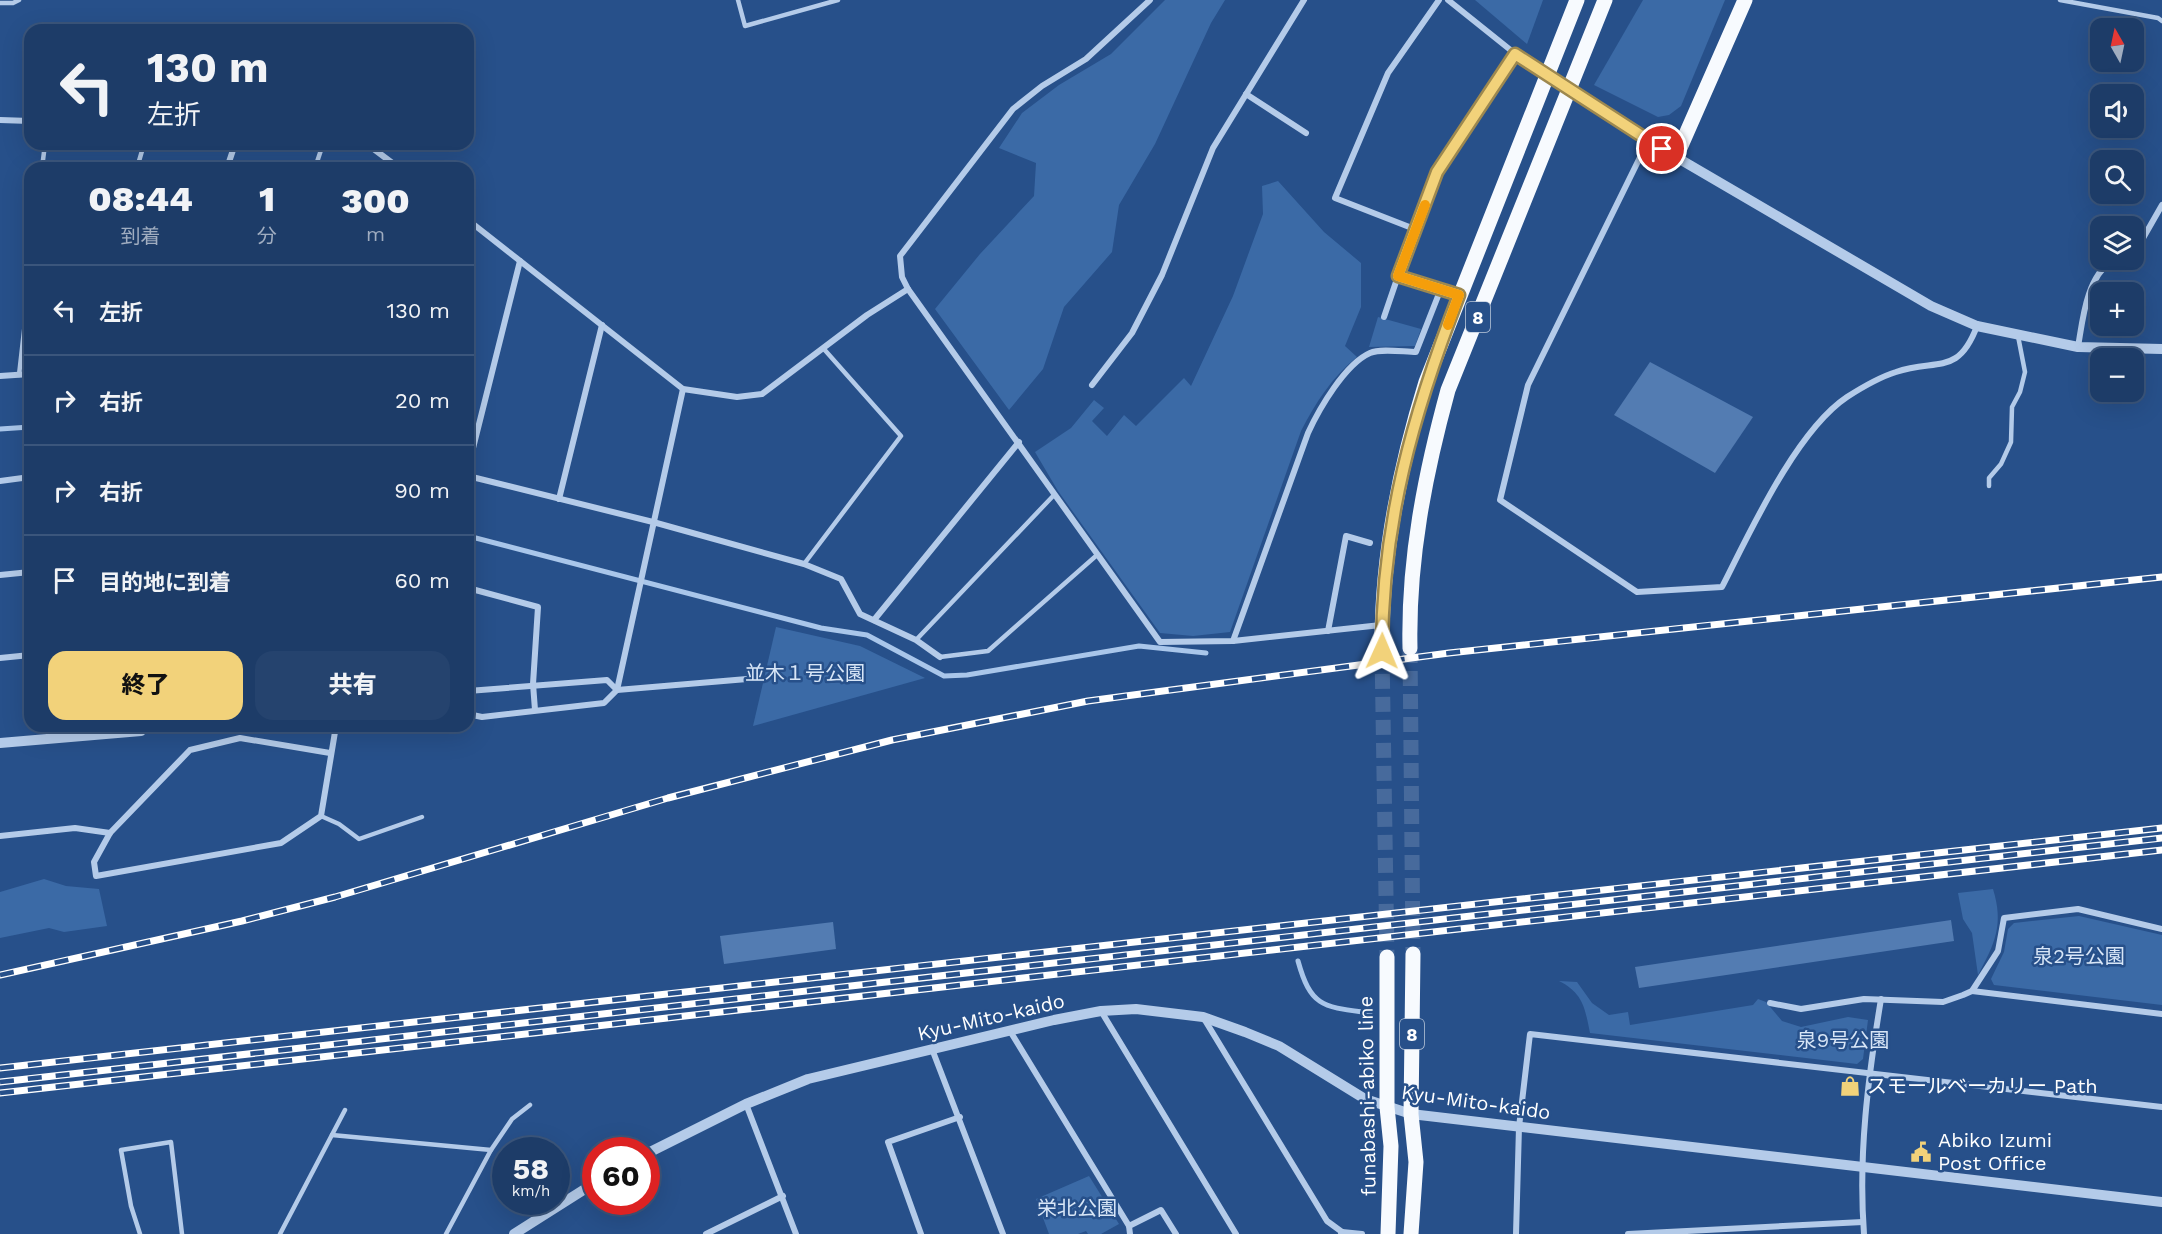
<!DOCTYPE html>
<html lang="ja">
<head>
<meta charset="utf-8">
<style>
  :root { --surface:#1d3c68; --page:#25436e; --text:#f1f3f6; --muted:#a0adc0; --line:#3b567c; --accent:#f2d27a }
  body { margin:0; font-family:"Work Sans","Noto Sans JP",sans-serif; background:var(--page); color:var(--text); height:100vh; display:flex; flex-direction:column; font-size:22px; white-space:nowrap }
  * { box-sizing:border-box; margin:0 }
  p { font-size:20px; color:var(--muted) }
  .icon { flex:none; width:33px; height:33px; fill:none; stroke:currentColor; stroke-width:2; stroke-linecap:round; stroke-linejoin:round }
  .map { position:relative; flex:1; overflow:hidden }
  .panel { position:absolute; left:24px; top:162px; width:450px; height:570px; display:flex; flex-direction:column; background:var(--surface); border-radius:18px; box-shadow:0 6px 24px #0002,0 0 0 2px var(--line) }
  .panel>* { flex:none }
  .hud { position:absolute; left:24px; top:24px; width:450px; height:126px; border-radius:18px; box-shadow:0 6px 24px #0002,0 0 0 2px var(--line); background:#1d3c68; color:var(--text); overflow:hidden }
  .needle { width:39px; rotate:351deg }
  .controls { position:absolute; left:2090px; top:18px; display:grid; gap:12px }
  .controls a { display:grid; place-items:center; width:54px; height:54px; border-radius:12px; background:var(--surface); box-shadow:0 6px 24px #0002,0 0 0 2px var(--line); font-size:30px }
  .speed { position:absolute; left:492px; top:1137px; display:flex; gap:12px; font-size:30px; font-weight:700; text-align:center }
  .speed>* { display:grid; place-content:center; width:78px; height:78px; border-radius:50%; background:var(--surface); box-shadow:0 6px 24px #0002,0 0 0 2px var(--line); line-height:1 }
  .speed small { font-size:15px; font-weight:400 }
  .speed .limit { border:9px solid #d22; background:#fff; color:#111 }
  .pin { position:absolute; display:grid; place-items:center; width:51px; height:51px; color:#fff; margin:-26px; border:3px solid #fff; border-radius:50%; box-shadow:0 2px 6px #0007 }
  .me { position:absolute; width:66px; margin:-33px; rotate:1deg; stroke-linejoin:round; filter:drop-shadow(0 0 4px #0008) }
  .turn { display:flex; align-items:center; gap:21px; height:126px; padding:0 24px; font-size:27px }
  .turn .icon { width:78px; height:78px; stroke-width:2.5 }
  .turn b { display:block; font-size:42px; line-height:51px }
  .eta { display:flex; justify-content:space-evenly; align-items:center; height:102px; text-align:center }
  .eta b { font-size:36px; font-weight:800; line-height:42px }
  .button { display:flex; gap:12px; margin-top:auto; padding:12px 24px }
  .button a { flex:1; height:69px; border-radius:18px; background:var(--accent); color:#111; font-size:24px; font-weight:800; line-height:69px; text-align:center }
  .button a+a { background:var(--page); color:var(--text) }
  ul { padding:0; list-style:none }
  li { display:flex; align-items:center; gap:18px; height:90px; padding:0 24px; border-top:2px solid var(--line) }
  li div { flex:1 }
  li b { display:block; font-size:22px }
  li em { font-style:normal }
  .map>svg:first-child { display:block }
</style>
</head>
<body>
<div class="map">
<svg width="2162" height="1234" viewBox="0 0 2162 1234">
  <rect width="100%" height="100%" fill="#27508a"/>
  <g fill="#3b6aa6">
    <polygon points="1165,0 1225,0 1211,23 1155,144 1119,205 1112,252 1064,307 1043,369 1009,410 935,309 980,254 1034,196 1036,163 999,148 1022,113 1059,85 1111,54"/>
    <polygon points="1475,0 1543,0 1527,44"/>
    <polygon points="1643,0 1725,0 1681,106 1669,115 1658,117 1594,85"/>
    <path d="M 1278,181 L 1324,232 L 1361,263 L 1361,307 L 1345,346 L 1357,357 C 1332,377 1316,402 1301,431 L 1230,632 L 1193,636 L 1160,633 L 1058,491 L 1035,452 L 1071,428 L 1094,400 L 1104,408 L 1092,421 L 1107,436 L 1124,415 L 1136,426 L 1184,378 L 1191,386 L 1233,296 L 1263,214 L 1262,186 Z"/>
    <polygon points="1378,317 1421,329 1415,346 1369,347"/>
    <polygon points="776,627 860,646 925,678 753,726"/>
    <polygon points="44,879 66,886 99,889 107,926 64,932 49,928 0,938 0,892"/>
    <path d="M 1993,889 C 2004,925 1995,943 1978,975 L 1972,933 L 1963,919 L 1958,893 Z"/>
    <polygon points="2079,916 2162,935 2162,1005 1994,985 1991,979 2004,952 2008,929 2014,923"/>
    <path d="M 1559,981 L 1577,982 L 1592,1003 L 1609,1015 L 1628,1012 L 1630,1025 L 1753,1005 L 1758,999 L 1766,1002 L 1782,1021 L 1801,1027 L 1848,1017 L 1868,1020 L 1863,1059 L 1857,1064 L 1590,1033 C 1585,1008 1583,993 1559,981 Z"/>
    <polygon points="1089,1176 1119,1224 1101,1234 1088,1234 1086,1231 1078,1234 1049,1234 1036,1199"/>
  </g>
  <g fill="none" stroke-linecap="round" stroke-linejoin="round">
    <g stroke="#a9c6ea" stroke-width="5">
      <polyline points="0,429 30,427"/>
      <polyline points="468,536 821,628 867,635 944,676 967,675 1139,646 1206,653"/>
      <path d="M 1298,961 C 1311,1008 1324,1007 1370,1013"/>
    </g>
  </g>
  <g fill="#537cb2">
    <polygon points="1650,362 1753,417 1715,473 1614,415"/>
    <polygon points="1951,920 1954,941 1639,988 1635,967"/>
    <polygon points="833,922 836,949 724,964 720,936"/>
  </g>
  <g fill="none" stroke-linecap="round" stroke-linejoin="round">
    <g stroke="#476a9c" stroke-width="15" stroke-dasharray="15 8" stroke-linecap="butt">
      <polyline points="1410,648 1413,954"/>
      <polyline points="1382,651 1387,957"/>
    </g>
    <g stroke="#b4cbe9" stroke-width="4.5">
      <polyline points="738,0 745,26 838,0"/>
      <polyline points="2060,0 2158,18 2162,21"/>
      <polyline points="0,3 13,3 19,0"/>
      <polyline points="42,168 45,144"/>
      <polyline points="137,168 144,144"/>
      <polyline points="315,168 323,144"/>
      <polyline points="19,375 30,278"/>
      <polyline points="1989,486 1989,478 2001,464 2011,442 2012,407 2020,392 2025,372 2018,336"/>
      <polyline points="804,564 901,436 823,348"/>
      <polyline points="916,640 1054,495"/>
      <polyline points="940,657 988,651 1097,555"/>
      <polyline points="321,816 339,824 359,839 422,817"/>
      <polyline points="332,1135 491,1150 446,1234"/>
      <polyline points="491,1150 512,1119 530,1105"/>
      <polyline points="140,1234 131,1206 121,1150 171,1142 182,1234"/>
      <polyline points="280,1234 345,1110"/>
    </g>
    <g stroke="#b4cbe9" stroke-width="6">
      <polyline points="1150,0 1086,59 1042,86 1013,109 900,256 902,277 908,289 1160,642 1233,641 1381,625"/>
      <polyline points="1448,0 1518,56"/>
      <polyline points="1246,94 1306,133"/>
      <polyline points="1592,101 1648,141 1676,157"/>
      <polyline points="0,120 30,121"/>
      <path d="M 1648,141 L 1528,385 L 1500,500 L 1637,592 L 1722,587 C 1750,532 1796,431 1847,397 C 1861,388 1880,377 1896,372 C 1936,358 1958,377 1977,326"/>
      <polyline points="367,144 399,168"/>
      <polyline points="227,168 235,144"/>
      <polyline points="468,220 683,389 737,397 762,394 867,315 908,289"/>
      <polyline points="1417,230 1335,198 1388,73 1439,0"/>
      <polyline points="2133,245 2142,240 2162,205"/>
      <polyline points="1440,291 1459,295"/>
      <polyline points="1384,317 1398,276"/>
      <path d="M 2078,347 C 2083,318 2086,279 2112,260"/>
      <polyline points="0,376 30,374"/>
      <polyline points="1092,385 1132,333 1162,275 1213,148 1304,0"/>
      <polyline points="468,468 520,261"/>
      <polyline points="468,476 653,522 804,564 841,579 860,614 916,640 940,657"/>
      <polyline points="0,481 30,477"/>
      <polyline points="559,499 602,325"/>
      <polyline points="0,575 30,572"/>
      <polyline points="468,588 538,607 533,684 535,710"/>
      <polyline points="874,620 1019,442"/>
      <polyline points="1328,631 1346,536 1370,543"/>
      <path d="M 1233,641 L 1308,433 C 1319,409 1345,364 1370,353 C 1381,348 1404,352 1416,352 L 1440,291 L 1398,276 L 1437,172 L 1515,54"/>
      <polyline points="0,658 30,655"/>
      <polyline points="468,691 607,680 617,690 747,679"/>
      <polyline points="468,714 482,717 604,703 617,690 683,389"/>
      <polyline points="141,730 203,726"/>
      <polyline points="330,753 240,738 190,750 110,833 94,862 96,876 281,843 321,816 336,726"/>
      <polyline points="0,836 75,828 110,833"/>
      <polyline points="1972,991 2162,1014"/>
      <polyline points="1770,1003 1801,1009 1864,999 1943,1002 1963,995 1972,991 1998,951 2004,918 2078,909 2162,929"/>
      <polyline points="1101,1011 1236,1234"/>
      <polyline points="1203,1017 1327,1221 1342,1232 1341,1234"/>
      <polyline points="1010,1031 1129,1226 1130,1234"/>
      <polyline points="932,1049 1003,1234"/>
      <polyline points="746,1104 796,1234"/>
      <polyline points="1129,1226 1161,1210 1176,1234"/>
      <polyline points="1342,1232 1362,1234"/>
      <polyline points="706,1234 783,1196"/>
      <polyline points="921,1234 888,1142 960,1117"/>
      <polyline points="1516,1234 1519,1127 1530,1034 2162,1107"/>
      <polyline points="1628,1234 1863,1222"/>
      <path d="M 1864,1234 C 1858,1155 1868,1078 1881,999"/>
    </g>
    <g stroke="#b4cbe9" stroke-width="10">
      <polyline points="1676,157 1931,306 1977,326 2078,347 2162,349"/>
      <polyline points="0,743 141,731"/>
      <polyline points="646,1154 746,1104 808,1079 1054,1020 1101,1011 1136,1009 1203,1017 1245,1032 1279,1046 1365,1099 1411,1114 2162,1202"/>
      <polyline points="514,1234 596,1182"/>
    </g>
    <g stroke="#f7fafe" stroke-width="15">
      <polyline points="1676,157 1745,0"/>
      <path d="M 1410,648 C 1408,560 1425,474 1448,390 L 1605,0"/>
      <path d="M 1382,651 C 1381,559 1399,469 1426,382 L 1577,0"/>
      <polyline points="1387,957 1387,1107 1391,1146 1388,1234"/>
      <polyline points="1411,1234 1416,1162 1411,1114 1413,954"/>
    </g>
    <g stroke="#fff" stroke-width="7">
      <g id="rail">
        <polyline points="0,975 242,921 335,897 668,798 892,740 1088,701 1449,653 2162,577"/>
        <polyline points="0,1068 2162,828"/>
        <polyline points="0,1082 2162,838"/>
        <polyline points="0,1093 2162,850"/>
      </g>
    </g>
    <use href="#rail" stroke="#27508a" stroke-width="4.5" stroke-dasharray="14" stroke-linecap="butt"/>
    <polyline stroke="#b4cbe9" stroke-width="6" points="1521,58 1592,101"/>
  </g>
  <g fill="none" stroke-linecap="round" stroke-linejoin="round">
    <g stroke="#9d884f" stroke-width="15">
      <path id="route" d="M 1382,651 C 1382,522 1413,414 1459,295 L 1398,276 L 1437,172 L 1515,54 L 1662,149"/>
    </g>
    <use href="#route" stroke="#f2d27a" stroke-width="10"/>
    <polyline stroke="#f59e0b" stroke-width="10" points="1425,205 1398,276 1459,295 1448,325"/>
  </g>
  <defs>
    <g id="shop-bare" transform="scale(1.62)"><path d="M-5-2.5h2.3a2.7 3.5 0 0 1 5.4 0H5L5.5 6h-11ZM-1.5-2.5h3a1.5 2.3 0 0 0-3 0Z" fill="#f2d27a" stroke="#27508a" stroke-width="2.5" paint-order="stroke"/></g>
    <g id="civic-bare" transform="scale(1.62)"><path d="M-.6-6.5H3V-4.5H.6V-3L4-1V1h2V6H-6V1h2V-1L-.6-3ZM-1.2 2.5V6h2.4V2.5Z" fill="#f2d27a" stroke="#27508a" stroke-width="2.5" paint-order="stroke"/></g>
  </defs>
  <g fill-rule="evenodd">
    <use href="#shop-bare" x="1850" y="1086"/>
    <use href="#civic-bare" x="1921" y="1152"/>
  </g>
  <g text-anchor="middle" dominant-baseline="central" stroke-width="5" stroke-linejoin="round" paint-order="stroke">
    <g fill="#27508a" stroke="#becadc" stroke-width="1.5">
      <rect x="1466" y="302" width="24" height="30" rx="4.5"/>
      <rect x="1400" y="1019" width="24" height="30" rx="4.5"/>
    </g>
    <g font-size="18" font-weight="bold" fill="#fff">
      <text x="1478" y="317">8</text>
      <text x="1412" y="1034">8</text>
    </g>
    <g font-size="20" fill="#d8e6f7" stroke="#27508a">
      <text x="805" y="673">並木１号公園</text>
      <text x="2079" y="956">泉2号公園</text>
      <text x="1843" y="1040">泉9号公園</text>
      <text x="1077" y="1208">栄北公園</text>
    </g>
    <g font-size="20" fill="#fff" stroke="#27508a">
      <text transform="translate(991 1017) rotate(-13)">Kyu-Mito-kaido</text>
      <text transform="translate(1367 1096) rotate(-91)">funabashi-abiko line</text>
      <text transform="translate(1476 1102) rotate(8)">Kyu-Mito-kaido</text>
    </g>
    <g font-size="20" fill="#fff" stroke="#27508a" text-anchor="start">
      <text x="1867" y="1086">スモールベーカリー Path</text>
      <text x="1938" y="1140">Abiko Izumi<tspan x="1938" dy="23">Post Office</tspan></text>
    </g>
  </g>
</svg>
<div class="controls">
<a><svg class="needle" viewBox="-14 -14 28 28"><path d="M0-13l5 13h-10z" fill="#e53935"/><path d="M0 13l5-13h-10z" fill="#a0adc0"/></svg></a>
<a><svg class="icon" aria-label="sound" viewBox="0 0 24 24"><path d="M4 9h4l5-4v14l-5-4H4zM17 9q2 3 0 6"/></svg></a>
<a><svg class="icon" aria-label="search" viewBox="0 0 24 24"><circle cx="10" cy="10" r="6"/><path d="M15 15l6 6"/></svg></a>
<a><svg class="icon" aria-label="layers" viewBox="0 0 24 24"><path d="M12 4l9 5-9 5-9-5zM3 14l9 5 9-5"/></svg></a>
<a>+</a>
<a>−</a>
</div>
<div class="speed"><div>58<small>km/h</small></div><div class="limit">60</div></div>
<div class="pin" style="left:1662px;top:149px;background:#d93025"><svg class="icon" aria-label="arrive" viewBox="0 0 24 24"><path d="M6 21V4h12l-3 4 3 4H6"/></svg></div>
<svg class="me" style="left:1382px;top:651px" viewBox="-20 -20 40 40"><path d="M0-17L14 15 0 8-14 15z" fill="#f2d27a" stroke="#fff" stroke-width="4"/></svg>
<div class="hud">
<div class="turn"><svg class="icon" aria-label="left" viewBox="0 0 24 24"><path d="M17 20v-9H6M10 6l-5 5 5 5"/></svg><div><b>130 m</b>左折</div></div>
</div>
<section class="panel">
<div class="eta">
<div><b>08:44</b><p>到着</p></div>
<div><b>1</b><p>分</p></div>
<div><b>300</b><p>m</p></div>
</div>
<ul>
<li><svg class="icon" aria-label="left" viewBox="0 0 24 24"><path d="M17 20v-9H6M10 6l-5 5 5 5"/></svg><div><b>左折</b></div><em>130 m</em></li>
<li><svg class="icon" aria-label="right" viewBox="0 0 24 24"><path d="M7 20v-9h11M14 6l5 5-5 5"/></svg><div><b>右折</b></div><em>20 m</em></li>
<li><svg class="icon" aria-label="right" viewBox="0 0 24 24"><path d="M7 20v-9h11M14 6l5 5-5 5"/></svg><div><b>右折</b></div><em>90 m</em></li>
<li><svg class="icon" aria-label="arrive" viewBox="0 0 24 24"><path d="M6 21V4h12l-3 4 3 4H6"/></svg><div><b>目的地に到着</b></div><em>60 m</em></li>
</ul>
<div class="button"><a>終了</a><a>共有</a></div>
</section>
</div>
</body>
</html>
